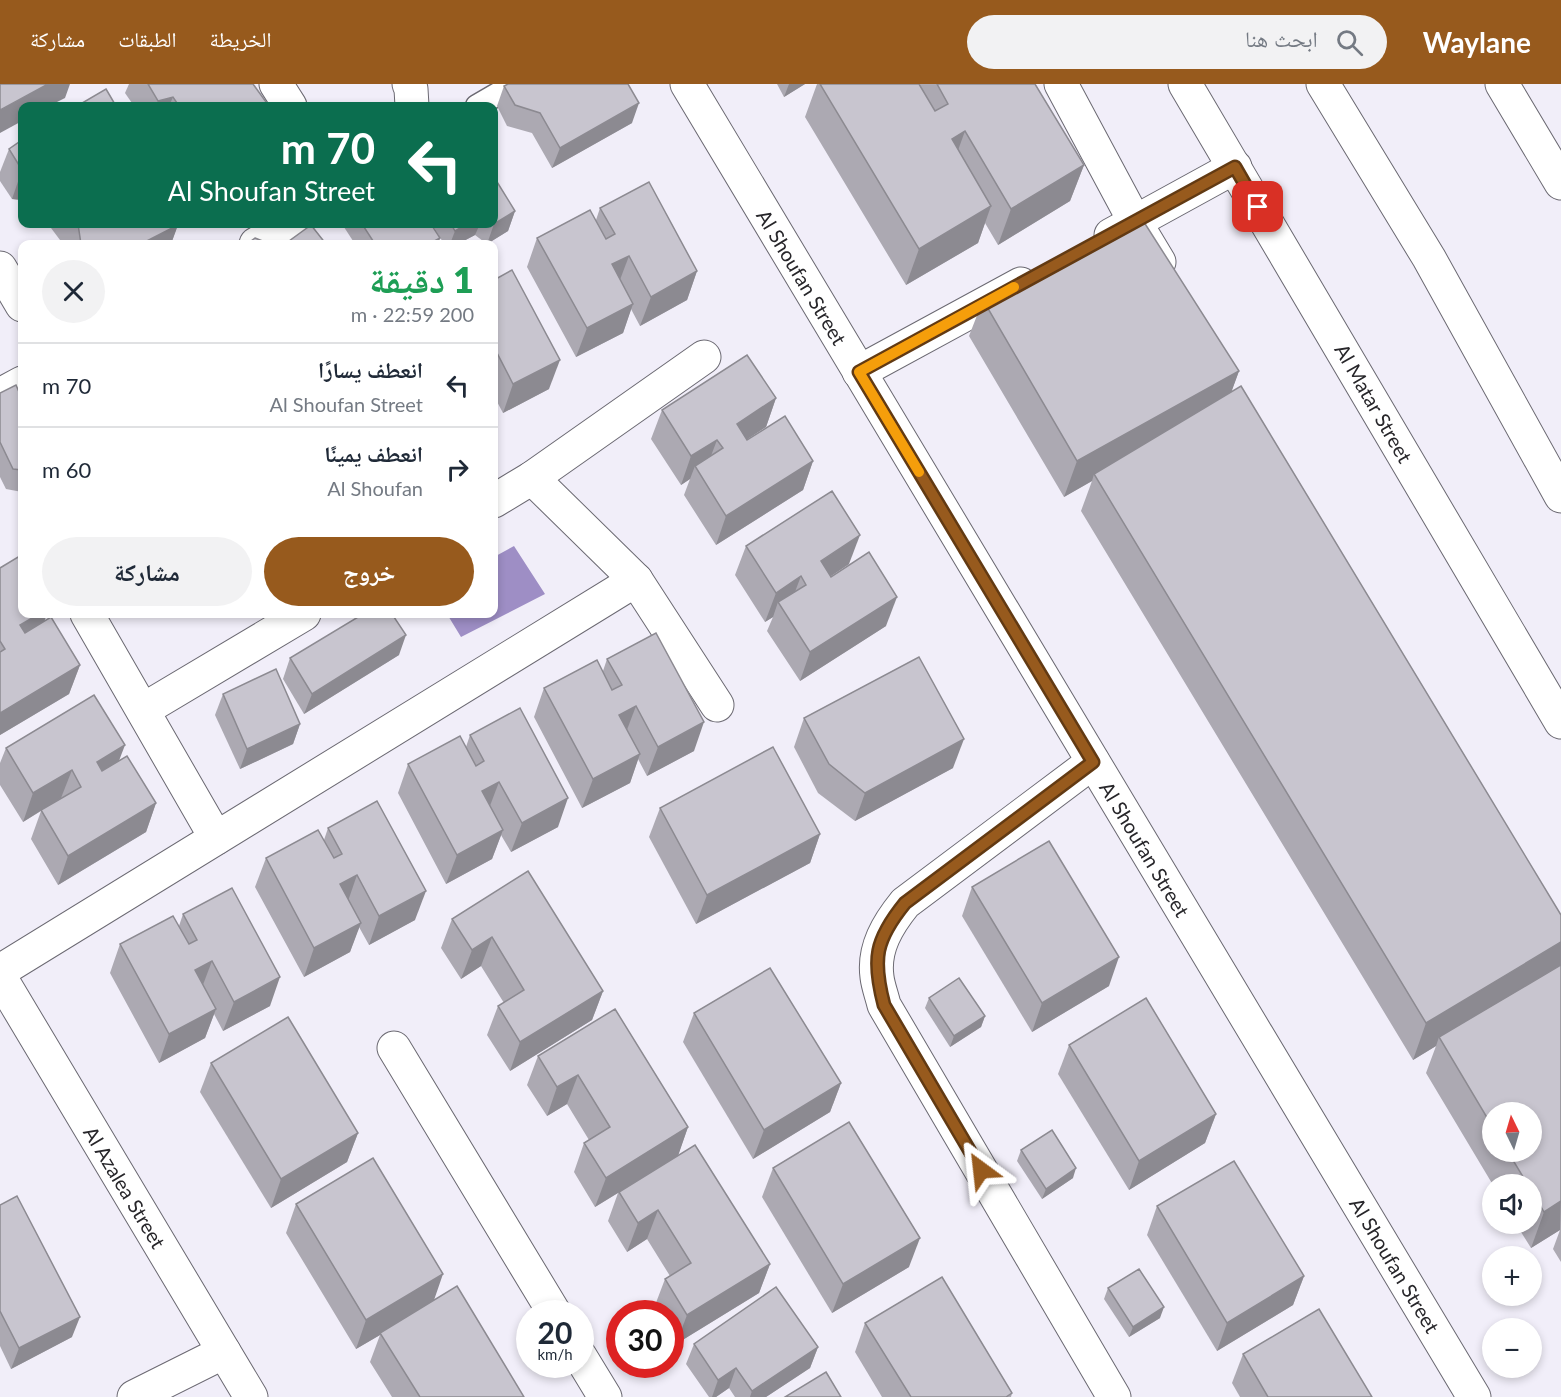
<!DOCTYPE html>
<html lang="ar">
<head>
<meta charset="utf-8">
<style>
  :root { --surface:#fff; --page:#f2f2f3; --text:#1f2937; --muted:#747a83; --line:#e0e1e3; --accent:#975a1d }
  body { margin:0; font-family:Lato,"Noto Naskh Arabic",sans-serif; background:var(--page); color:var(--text); direction:rtl; height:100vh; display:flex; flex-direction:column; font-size:22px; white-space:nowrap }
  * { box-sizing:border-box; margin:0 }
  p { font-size:20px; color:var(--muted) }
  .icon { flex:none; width:33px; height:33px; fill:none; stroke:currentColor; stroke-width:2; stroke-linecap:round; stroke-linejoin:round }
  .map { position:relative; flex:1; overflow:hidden; direction:ltr }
  .side { position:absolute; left:18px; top:156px; width:480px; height:378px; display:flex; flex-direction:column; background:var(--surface); border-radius:12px; box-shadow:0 3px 9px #0003; direction:rtl }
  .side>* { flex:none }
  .hud { position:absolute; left:18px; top:18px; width:480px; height:126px; border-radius:12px; box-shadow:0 3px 9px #0003; direction:rtl; background:#0b6e4f; color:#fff; overflow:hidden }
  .needle { width:39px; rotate:355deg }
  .tools { position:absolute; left:1482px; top:1018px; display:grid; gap:12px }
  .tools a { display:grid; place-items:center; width:60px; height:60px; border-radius:50%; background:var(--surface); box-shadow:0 3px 9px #0003; font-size:30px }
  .speed { position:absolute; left:516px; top:1216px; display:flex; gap:12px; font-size:30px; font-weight:700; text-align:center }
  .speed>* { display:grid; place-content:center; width:78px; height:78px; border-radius:50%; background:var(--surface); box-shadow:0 3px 9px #0003; line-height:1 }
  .speed small { font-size:15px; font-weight:400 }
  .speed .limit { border:9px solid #d22; background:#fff; color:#111 }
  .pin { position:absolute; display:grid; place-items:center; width:51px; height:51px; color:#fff; margin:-26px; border-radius:12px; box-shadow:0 3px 9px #0006 }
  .me { position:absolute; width:66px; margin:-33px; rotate:330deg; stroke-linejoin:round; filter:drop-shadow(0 0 4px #0008) }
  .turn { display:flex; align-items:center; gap:21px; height:126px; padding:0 24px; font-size:27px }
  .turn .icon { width:78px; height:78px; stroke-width:2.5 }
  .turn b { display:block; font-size:42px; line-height:51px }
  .round { display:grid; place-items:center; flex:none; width:63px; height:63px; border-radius:32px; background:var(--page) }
  .summary { display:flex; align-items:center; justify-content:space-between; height:102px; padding:0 24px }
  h1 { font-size:36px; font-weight:800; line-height:45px; color:#1e9e55 }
  .cta { display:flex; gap:12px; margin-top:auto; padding:12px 24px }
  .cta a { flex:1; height:69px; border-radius:36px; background:var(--accent); color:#fff; font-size:24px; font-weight:800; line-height:69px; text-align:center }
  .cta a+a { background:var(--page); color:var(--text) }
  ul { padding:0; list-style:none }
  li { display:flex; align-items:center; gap:18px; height:84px; padding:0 24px; border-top:2px solid var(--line) }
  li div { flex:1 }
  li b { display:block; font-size:22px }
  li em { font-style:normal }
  header { display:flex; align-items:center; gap:36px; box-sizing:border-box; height:84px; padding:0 30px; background:var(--accent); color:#fff }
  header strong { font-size:28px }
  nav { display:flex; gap:33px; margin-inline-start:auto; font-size:21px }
  .search { width:420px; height:54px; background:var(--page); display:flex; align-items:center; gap:15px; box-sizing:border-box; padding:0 21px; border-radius:33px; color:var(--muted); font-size:22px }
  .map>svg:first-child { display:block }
</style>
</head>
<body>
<header>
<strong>Waylane</strong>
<div class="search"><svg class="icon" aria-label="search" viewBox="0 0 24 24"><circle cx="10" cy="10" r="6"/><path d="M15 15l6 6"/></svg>ابحث هنا</div>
<nav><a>الخريطة</a><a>الطبقات</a><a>مشاركة</a></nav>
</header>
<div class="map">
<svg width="1561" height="1313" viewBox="0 0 1561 1313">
  <rect width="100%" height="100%" fill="#f1eef9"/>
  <polygon fill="#9e8ec5" points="514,462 545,510 461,553 447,530 494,530 494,473"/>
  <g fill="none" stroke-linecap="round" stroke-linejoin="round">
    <g stroke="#6b6972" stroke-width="25">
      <polyline id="service" points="477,22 515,0"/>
    </g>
    <g stroke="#6b6972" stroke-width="35">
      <g id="minor">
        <polyline points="276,0 290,22"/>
        <polyline points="409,0 411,5 412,22"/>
        <polyline points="687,0 1474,1313"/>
        <polyline points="1111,151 1235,83"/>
        <polyline points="256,160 291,140"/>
        <polyline points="0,184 22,221"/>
        <polyline points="859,288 1021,200"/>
        <polyline points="0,311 22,299"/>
        <polyline points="532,394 636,496 717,621"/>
        <polyline points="494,417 532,394 704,273"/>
        <polyline points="87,530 216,754"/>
        <polyline points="143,626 304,530"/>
        <path d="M 1093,678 L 905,819 C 888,840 873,864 877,893 C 878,902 882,912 884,921 L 1114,1313"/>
        <polyline points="0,887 636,496"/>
        <polyline points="0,893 251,1313"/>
        <polyline points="394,964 555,1230"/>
        <polyline points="580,1272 605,1313"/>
        <polyline points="134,1313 224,1268"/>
      </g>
    </g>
    <g stroke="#6b6972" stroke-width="35">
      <g id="tertiary">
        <polyline points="1061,0 1135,138 1159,178"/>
        <polyline points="1185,0 1561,638"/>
      </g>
    </g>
    <g stroke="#6b6972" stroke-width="35">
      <g id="trunk">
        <polyline points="1323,0 1429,174 1561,412"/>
        <polyline points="1502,0 1561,99"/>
      </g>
    </g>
    <use href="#service" stroke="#fff" stroke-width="22"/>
    <use href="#minor" stroke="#fff" stroke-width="33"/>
    <use href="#tertiary" stroke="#fff" stroke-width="33"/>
    <use href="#trunk" stroke="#fff" stroke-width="33"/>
  </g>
  <g fill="#aca9b2" fill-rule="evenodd">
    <polygon points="129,0 253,0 269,22 134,22 125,9"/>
    <polygon points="777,0 805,0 784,13"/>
    <polygon points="817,0 1035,0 1084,81 1070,117 998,161 985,139 978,159 906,201 805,33"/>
    <polygon points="504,2 632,39 552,84 532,49 507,42 497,22"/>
    <polygon points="22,56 22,116 12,115 0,97 0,88 9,65"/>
    <polygon points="600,124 697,187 687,216 640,242 631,225 623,249 576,273 527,183 537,154 596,136"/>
    <polygon points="515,127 508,147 487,160 475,151 458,160 444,160 432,140 494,140"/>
    <polygon points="48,140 178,140 171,160 63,160"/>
    <polygon points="342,140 431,140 440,154 438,160 355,160"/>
    <polygon points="494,196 549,305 503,329 494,312 494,313"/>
    <path d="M 983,216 L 1239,287 L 1231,308 L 1561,831 L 1561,1178 L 1553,1165 L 1560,1146 L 1531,1164 L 1516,1140 L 1532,1140 L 1532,1101 L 1493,1101 L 1426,989 L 1436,962 L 1413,976 L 1081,427 L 1092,397 L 1064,413 L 969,252 ZM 1492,1029 L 1532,1068 L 1492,1068 Z"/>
    <polygon points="0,309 22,315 22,409 22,408 6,405 0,393"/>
    <polygon points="776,314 766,343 747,355 813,377 803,406 716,461 684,411 690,395 681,401 651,355 662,326"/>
    <polygon points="746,462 849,480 831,492 886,542 800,597 767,547 773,533 765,538 735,491"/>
    <polygon points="0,484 22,530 47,530 44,538 80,581 69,610 0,651"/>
    <polygon points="399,571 304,630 283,595 290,574"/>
    <polygon points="607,575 694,667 647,692 638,675 630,699 582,724 534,633 544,604 603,587"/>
    <polygon points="223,610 300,640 293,660 240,685 215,631"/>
    <polygon points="804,634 953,684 855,737 818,709 794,663"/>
    <polygon points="470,651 558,743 511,768 501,751 492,775 446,800 398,709 408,680 466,663"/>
    <polygon points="6,664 119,676 156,719 146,748 58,801 31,755 41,727 23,738 0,701 0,679"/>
    <polygon points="660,724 820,750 810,779 696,840 649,753"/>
    <polygon points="328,744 415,836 369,861 359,843 350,868 304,893 255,803 266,774 324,756"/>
    <polygon points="972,803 1109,902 1032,948 962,832"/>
    <polygon points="183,830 270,922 223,947 214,930 205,954 159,979 110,889 120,860 179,842"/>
    <polygon points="452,835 603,907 592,936 510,987 487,951 498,922 504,919 481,882 461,895 441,864"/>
    <polygon points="929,914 985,932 981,943 950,963 925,924"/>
    <polygon points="694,929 841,999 830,1028 753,1075 683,958"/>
    <polygon points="1069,961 1216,1030 1205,1059 1129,1106 1058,990"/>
    <polygon points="538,972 688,1043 678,1071 770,1180 759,1209 676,1260 670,1250 670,1230 658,1230 654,1224 665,1195 670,1192 647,1155 627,1168 608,1137 618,1109 595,1123 574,1088 584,1059 589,1056 567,1020 547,1032 527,1001"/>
    <polygon points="211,979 358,1049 347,1078 271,1124 200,1008"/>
    <polygon points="1021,1066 1073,1094 1042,1115 1017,1077"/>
    <polygon points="773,1084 909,1183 832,1229 762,1113"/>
    <polygon points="296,1120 434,1216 524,1313 392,1313 370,1278 380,1251 356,1265 286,1149"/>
    <polygon points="0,1121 72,1253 11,1285 0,1262"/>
    <polygon points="1157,1122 1304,1192 1293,1221 1217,1267 1147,1151"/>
    <polygon points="1108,1204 1160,1234 1129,1253 1104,1215"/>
    <polygon points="865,1239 1012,1309 1011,1313 882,1313 855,1268"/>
    <polygon points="694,1260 818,1263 810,1284 766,1313 735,1313 729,1304 716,1313 709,1313 686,1280"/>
    <polygon points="1243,1270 1372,1313 1240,1313 1232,1299"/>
  </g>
  <g fill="#8c8a91">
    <polygon points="48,0 70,0 65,14 49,22 22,22 22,37 0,49 0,26"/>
    <polygon points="789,0 805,0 784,13"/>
    <polygon points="173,13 169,22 156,22 158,17"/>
    <polygon points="639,19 632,39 552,84 560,64"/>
    <polygon points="965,47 952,83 952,55"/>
    <polygon points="1084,81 1070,117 998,161 1011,125"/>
    <polygon points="22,86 22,116 12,115"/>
    <polygon points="991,122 978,159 906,201 919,165"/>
    <polygon points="515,127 508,147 487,160 494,140"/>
    <polygon points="467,140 480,140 475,151 458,160 450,160 455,147"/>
    <polygon points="178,141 171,160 141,160"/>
    <polygon points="440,154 438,160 429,160"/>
    <polygon points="629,172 618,201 612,180"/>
    <polygon points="697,187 687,216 640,242 651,213"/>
    <polygon points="633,220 623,249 576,273 587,244"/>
    <polygon points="560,276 549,305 503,329 513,300"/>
    <polygon points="1239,287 1226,323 1094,390 1092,397 1064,413 1077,377"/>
    <polygon points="776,314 766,343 726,369 737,340"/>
    <polygon points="717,356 706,385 695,382 690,395 681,401 691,372"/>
    <polygon points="813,377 803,406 716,461 726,432"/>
    <polygon points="860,451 849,480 810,506 821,477"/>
    <polygon points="801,492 790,521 778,518 773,533 765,538 776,509"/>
    <polygon points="897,513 886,542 800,597 810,568"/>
    <polygon points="39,530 47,530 38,553 9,570 20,541"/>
    <polygon points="406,551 399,571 304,630 312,610"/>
    <polygon points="80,581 69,610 0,651 0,629"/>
    <polygon points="636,622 625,651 619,631"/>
    <polygon points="704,638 694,667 647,692 658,663"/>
    <polygon points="300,640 293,660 240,685 247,665"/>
    <polygon points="964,655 953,684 855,737 865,709"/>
    <polygon points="125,661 114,690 86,707 97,678"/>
    <polygon points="640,670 630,699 582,724 593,695"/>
    <polygon points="72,686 61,714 23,738 33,709"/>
    <polygon points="499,698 488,727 482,707"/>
    <polygon points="568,714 558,743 511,768 522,739"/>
    <polygon points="156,719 146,748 58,801 68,772"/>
    <polygon points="503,746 492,775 446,800 457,771"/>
    <polygon points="820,750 810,779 696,840 707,811"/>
    <polygon points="357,791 347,820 340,800"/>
    <polygon points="426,807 415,836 369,861 379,832"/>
    <polygon points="361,839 350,868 304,893 314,864"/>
    <polygon points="492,853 481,882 461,895 472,866"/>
    <polygon points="1561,858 1561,885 1439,953 1436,962 1413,976 1426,939"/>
    <polygon points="1119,873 1109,902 1032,948 1042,919"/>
    <polygon points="212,877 201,906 195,886"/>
    <polygon points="280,893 270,922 223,947 234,918"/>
    <polygon points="603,907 592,936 510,987 520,958"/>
    <polygon points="216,925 205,954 159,979 169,950"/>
    <polygon points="985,932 981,943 950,963 954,952"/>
    <polygon points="578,991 567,1020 547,1032 557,1003"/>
    <polygon points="841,999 830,1028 753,1075 764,1046"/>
    <polygon points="1216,1030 1205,1059 1129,1106 1139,1077"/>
    <polygon points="688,1043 678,1072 595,1123 606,1094"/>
    <polygon points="358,1049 347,1078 271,1124 281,1095"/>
    <polygon points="1076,1084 1073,1094 1042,1115 1046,1105"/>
    <polygon points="1561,1117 1560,1146 1531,1164 1544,1128"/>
    <polygon points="658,1126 647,1155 627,1168 638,1139"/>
    <polygon points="920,1154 909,1183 832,1229 843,1200"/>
    <polygon points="770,1180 759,1209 676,1260 687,1231"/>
    <polygon points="443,1190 433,1219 380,1249 380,1251 356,1265 366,1236"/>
    <polygon points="1304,1192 1293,1221 1217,1267 1227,1239"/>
    <polygon points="1164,1223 1160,1234 1129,1253 1133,1243"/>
    <polygon points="80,1233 72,1253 11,1285 19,1264"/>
    <polygon points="818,1263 810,1284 766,1313 750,1313 752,1307"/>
    <polygon points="736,1284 729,1304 716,1313 712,1313 718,1296"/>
  </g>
  <g fill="#c8c5cf" stroke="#8c8a91" stroke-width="1.5">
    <polygon points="0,0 48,0 0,26"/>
    <polygon points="148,0 253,0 269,22 179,22 173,13 158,17"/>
    <polygon points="508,0 628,0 639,19 560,64 540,29 515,21 504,2"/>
    <polygon points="820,0 919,0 935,27 948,20 937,0 1035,0 1084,81 1011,125 965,47 952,55 991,122 919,165"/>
    <polygon points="106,5 116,22 77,22"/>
    <polygon points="22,56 22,86 9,65"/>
    <polygon points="494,93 515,127 494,140"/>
    <polygon points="649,98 697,187 651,213 629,172 612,180 633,220 587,244 537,154 590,126 606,155 615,150 600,124"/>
    <polygon points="1142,135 1239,287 1077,377 983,216 1062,173"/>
    <polygon points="78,140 178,140 178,141 141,160 81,160"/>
    <polygon points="362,140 431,140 440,154 429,160 375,160"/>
    <polygon points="451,140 467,140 455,147"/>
    <polygon points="311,141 326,160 285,160"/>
    <polygon points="255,154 270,160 247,160"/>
    <polygon points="512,186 560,276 513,300 494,263 494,196"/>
    <polygon points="747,271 776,314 737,340 747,356 785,332 813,377 726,432 695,382 723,364 717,356 691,372 662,326"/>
    <polygon points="16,301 22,315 22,386 13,385 0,358 0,309"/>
    <polygon points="1241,302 1561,831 1561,858 1426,939 1094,390"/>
    <polygon points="832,407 860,451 821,477 831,493 869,468 897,513 810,568 778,518 806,501 801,492 776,509 746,462"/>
    <polygon points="18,473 22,481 22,530 39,530 20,541 25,549 51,533 80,581 0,629 0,568 5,565 0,557 0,484"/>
    <polygon points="363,530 392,530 406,551 312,610 290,574"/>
    <polygon points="656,549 704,638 658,663 636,622 619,631 640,670 593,695 544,604 597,576 612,606 622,601 607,575"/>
    <polygon points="919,573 964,655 865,709 829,680 804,634"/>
    <polygon points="276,585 300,640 247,665 223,610"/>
    <polygon points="94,611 125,661 97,678 102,687 127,672 156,719 68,772 41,726 81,703 72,686 33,709 6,664"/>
    <polygon points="520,624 568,714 522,739 499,698 482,707 503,746 457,771 408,680 460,652 476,682 484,677 470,651"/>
    <polygon points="773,663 820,750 707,811 660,724"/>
    <polygon points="377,717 426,807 379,832 357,791 340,800 361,839 314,864 266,774 318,746 334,774 342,770 328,744"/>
    <polygon points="1049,757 1119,873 1042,919 972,803"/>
    <polygon points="528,787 603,907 520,958 498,922 524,906 492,853 472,866 452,835"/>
    <polygon points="232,804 280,893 234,918 212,877 195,886 216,925 169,950 120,860 173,832 189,860 197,856 183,830"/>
    <polygon points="1561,881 1561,1117 1544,1128 1532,1107 1532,1101 1528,1101 1508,1068 1532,1068 1532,1029 1492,1029 1492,1042 1439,953"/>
    <polygon points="770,884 841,999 764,1046 694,929"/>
    <polygon points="959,894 985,932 954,952 929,914"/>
    <polygon points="1146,914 1216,1030 1139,1077 1069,961"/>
    <polygon points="615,925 688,1043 606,1094 584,1059 610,1043 578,991 557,1003 538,972"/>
    <polygon points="288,933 358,1049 281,1095 211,979"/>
    <polygon points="849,1038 920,1154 843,1200 773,1084"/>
    <polygon points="1052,1046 1076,1084 1046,1105 1021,1066"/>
    <polygon points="695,1061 770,1180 687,1231 665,1195 691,1179 658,1126 638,1139 619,1108"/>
    <polygon points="373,1074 443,1190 366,1236 296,1120"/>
    <polygon points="1234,1077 1304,1192 1227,1239 1157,1122"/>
    <polygon points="17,1112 80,1233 19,1264 0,1227 0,1121"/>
    <polygon points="1139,1185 1164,1223 1133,1243 1108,1204"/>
    <polygon points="942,1193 1012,1309 1006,1313 911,1313 865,1239"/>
    <polygon points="457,1202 524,1313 420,1313 380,1249"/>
    <polygon points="776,1203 818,1263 752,1307 736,1284 718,1296 694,1260"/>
    <polygon points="1319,1225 1372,1313 1268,1313 1243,1270"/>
    <polygon points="826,1288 841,1313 785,1313"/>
  </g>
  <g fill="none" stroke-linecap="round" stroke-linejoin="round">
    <g stroke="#623a13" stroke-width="15">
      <path id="route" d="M 981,1086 L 884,921 C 872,875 875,856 905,819 L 1093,678 L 859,288 L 1235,83 L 1258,123"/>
    </g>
    <use href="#route" stroke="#975a1d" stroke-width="10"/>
    <polyline stroke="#f59e0b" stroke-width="10" points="919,388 859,288 1014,203"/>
  </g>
  <g text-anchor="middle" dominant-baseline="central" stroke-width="4.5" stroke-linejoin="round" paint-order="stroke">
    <g font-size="20" fill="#27262a" stroke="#fff">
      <text transform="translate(802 193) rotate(59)">Al Shoufan Street</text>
      <text transform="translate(1374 319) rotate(60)">Al Matar Street</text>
      <text transform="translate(1145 765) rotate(59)">Al Shoufan Street</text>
      <text transform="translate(125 1103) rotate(59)">Al Azalea Street</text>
      <text transform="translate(1395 1181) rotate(59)">Al Shoufan Street</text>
    </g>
  </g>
</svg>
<div class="tools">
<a><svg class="needle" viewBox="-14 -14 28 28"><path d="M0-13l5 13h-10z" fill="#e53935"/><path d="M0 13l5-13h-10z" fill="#747a83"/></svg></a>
<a><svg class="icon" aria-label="sound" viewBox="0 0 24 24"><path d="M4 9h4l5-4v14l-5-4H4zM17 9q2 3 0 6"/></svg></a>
<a>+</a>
<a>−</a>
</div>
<div class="speed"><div>20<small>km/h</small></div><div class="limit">30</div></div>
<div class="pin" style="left:1258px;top:123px;background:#d93025"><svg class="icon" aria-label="arrive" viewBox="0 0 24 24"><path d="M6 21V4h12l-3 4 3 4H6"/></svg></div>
<svg class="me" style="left:981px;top:1086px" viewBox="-20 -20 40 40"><path d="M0-17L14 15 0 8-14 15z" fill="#975a1d" stroke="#fff" stroke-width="4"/></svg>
<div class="hud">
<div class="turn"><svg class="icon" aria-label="left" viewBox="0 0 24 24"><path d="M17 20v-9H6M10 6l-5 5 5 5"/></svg><div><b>70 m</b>Al Shoufan Street</div></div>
</div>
<section class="side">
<div class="summary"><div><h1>1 دقيقة</h1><p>200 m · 22:59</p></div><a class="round"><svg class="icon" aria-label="close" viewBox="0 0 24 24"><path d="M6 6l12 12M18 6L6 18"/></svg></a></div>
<ul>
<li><svg class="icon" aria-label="left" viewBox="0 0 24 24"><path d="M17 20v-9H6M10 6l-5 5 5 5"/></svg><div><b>انعطف يسارًا</b><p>Al Shoufan Street</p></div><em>70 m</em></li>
<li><svg class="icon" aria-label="right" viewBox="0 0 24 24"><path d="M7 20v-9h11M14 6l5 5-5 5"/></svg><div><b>انعطف يمينًا</b><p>Al Shoufan</p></div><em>60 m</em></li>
</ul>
<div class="cta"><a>خروج</a><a>مشاركة</a></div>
</section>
</div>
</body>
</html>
